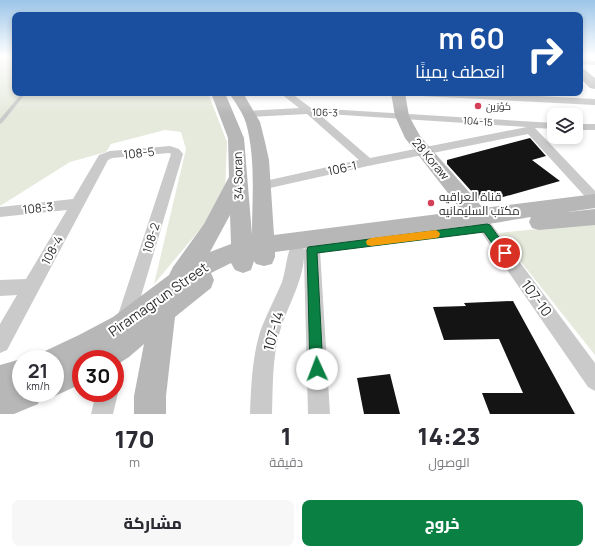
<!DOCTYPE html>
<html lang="ar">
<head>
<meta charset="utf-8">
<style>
  :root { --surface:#fff; --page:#f7f7f7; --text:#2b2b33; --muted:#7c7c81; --accent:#0b8043 }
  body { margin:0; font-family:Manrope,Cairo,sans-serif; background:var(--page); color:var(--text); direction:rtl; height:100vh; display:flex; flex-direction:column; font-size:15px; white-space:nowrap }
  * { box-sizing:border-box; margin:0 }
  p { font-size:13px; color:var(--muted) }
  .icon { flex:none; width:22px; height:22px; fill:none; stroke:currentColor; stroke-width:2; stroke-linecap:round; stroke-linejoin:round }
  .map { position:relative; height:414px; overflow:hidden; direction:ltr }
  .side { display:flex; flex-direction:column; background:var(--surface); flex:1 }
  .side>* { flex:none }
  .top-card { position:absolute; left:12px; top:12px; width:571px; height:84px; border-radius:8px; box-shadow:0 2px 6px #0003; direction:rtl; background:#1a4fa0; color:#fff; overflow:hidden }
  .tools { position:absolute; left:547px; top:108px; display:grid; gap:8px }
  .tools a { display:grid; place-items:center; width:36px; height:36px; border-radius:8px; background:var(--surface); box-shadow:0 2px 6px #0003; font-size:20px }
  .speed { position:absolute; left:12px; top:350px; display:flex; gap:8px; font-size:20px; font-weight:700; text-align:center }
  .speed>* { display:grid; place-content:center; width:52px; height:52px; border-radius:50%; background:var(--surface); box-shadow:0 2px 6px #0003; line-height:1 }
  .speed small { font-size:10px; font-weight:400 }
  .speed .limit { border:6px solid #d22; background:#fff; color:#111 }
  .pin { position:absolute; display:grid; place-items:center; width:34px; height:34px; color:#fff; margin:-17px; border:2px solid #fff; border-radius:50%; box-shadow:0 1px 4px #0007 }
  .me { position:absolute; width:44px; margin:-22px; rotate:358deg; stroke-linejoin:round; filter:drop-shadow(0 0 3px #0008) }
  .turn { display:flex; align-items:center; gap:14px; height:84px; padding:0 12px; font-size:18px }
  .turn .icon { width:52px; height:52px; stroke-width:2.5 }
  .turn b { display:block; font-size:28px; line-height:34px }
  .eta { display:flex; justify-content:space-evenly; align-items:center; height:68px; text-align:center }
  .eta b { font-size:24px; font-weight:800; line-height:28px }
  .action { display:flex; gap:8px; margin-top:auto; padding:8px 12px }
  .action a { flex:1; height:46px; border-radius:8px; background:var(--accent); color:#fff; font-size:16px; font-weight:800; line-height:46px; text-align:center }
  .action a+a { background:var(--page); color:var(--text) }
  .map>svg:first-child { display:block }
</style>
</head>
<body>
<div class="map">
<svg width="595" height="414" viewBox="0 0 595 414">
  <rect width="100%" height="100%" fill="#fff"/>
  <g fill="#e5eadc">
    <polygon points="0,56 15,56 15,93 208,93 227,142 225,193 213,214 154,284 186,149 181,132 165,130 111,144 106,152 70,162 0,206"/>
    <polygon points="595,223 595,355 498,233"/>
  </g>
  <g fill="#141414">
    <polygon points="530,138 546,156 532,160 560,181 482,203 447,164 447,160"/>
    <polygon points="513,301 575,414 490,414 482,393 523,393 499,339 444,340 433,307 466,306 464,303"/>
    <polygon points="390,374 400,414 364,414 357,378"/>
  </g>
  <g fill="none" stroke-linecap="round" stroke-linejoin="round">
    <polygon fill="#cacaca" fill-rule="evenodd" points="22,93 26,93 2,123 0,124 0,119"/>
    <g fill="#cacaca" fill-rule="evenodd">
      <polygon points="580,60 595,61 595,65 580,64"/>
      <path d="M 280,93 L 291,93 L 311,108 L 554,123 L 554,129 L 535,128 L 595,191 L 595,204 L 590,202 L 528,134 L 368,166 L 261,190 L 256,189 L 254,186 L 256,183 L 359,160 L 307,114 L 247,117 L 242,114 L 247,111 L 299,108 ZM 319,114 L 343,115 L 527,127 L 370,158 Z"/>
      <polygon points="416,93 476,93 595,99 595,105 421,96"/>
      <rect x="576" y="124" width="19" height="6"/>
      <polygon points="170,146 179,149 183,154 132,327 125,330 118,327 116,321 171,154 169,153 112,158 108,160 7,350 0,353 0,324 17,295 0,296 0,280 26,279 67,210 0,217 0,207 73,199 99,155 110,151"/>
      <polygon points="479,213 484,214 595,363 595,391 588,387 474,222 472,218 474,214"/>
      <path d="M 312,244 L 318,245 L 320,250 L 330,414 L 308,414 L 304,258 C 302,284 287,307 280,331 C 272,358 273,386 272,414 L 250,414 C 251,387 252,359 260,332 C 266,315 275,299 282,282 C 286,270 286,257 291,246 L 297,245 L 303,246 L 304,250 L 306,245 Z"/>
      <polygon points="115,386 118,393 113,414 91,414 96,393 115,393"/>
    </g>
    <g fill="#b7b7b7" fill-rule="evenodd">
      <polygon points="580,68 584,69 595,78 595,89 590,88 580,78"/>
      <path d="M 211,93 L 225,93 L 244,138 L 252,235 C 252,199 256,159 246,123 C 243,113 235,102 229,93 L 243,93 L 260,122 L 265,142 L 269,160 L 274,235 L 462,211 L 405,138 L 395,116 L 391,93 L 405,93 L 409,116 L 420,136 L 483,208 L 595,194 L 595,208 L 568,212 L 595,209 L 595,225 L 539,230 L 532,228 L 529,222 L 531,217 C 523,218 480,226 475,225 L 275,252 L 275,257 L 272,264 L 264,266 L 256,264 L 254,261 L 251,270 L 243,273 L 235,270 L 231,263 L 211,273 L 214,280 L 211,288 L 175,317 L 166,396 L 166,414 L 134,414 L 134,396 L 144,344 L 129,357 L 115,366 L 115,359 L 81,359 L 81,384 L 55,396 L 47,393 L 55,393 L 55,359 L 41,359 L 45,351 L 79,335 L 113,317 L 169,275 L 173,267 L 204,224 L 229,177 L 228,138 ZM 230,215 L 231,244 L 210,252 Z"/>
      <polygon points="21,359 21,393 42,393 38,404 14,414 0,414 0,365"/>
    </g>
  </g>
  <linearGradient id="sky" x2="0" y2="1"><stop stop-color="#9cc5e8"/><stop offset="0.49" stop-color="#fff"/><stop offset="1" stop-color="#fff" stop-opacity="0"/></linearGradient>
  <rect width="595" height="114" fill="url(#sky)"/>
  <polygon fill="#0b8043" stroke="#07532c" points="487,224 490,225 508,250 510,253 508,256 505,258 501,256 484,232 317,253 323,369 321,374 317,376 312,374 310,369 307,250 308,247"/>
  <polygon fill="#f59e0b" points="436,230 439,232 440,234 439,237 436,238 371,246 367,245 366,242 367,240 371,238"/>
  <g fill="#d53f57" stroke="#fff" stroke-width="1.5">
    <circle cx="478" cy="106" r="4"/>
    <circle cx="431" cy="203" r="4"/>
  </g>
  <g text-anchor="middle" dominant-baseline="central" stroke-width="4" stroke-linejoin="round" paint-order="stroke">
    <g font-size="10" fill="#2d2d2d" stroke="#fff" text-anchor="start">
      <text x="486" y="106">كؤزين</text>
    </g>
    <g font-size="10" fill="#2d2d2d" stroke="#fff">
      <text transform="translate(325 112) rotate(1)">106-3</text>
      <text transform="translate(478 121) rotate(4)">104-15</text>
    </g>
    <g font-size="12" fill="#2d2d2d" stroke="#fff">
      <text transform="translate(139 153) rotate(-6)">108-5</text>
      <text transform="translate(431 159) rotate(50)">28 Koraw</text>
      <text transform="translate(342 168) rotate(-12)">106-1</text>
      <text transform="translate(238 176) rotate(-92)">34 Soran</text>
      <text transform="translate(38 208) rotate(-6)">108-3</text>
      <text transform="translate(151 238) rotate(-73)">108-2</text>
      <text transform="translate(52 250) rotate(-62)">108-4</text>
    </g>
    <g font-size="12" fill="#2d2d2d" stroke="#fff" text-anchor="start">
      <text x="439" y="196">قناة العراقيه<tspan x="439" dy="14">مكتب السليمانيه</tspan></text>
    </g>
    <g font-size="14" fill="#2d2d2d" stroke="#fff">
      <text transform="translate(537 298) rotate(54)">107-10</text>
      <text transform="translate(158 299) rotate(-35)">Piramagrun Street</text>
      <text transform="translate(273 331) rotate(-74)">107-14</text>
    </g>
  </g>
</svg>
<div class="tools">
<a><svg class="icon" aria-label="layers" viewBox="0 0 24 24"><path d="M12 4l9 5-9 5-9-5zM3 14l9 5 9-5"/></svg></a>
</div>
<div class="speed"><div>21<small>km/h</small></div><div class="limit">30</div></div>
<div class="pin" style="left:505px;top:253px;background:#d93025"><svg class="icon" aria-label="arrive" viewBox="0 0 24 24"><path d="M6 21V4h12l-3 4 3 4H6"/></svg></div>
<svg class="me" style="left:317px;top:369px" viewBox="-20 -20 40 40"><circle r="19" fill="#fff"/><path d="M0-13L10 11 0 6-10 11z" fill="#0b8043"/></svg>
<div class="top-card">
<div class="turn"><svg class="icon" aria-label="right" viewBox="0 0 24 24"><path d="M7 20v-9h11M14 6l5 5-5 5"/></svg><div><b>60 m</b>انعطف يمينًا</div></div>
</div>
</div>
<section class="side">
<div class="eta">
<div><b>14:23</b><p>الوصول</p></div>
<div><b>1</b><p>دقيقة</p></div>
<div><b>170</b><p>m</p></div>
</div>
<div class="action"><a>خروج</a><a>مشاركة</a></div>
</section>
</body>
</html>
